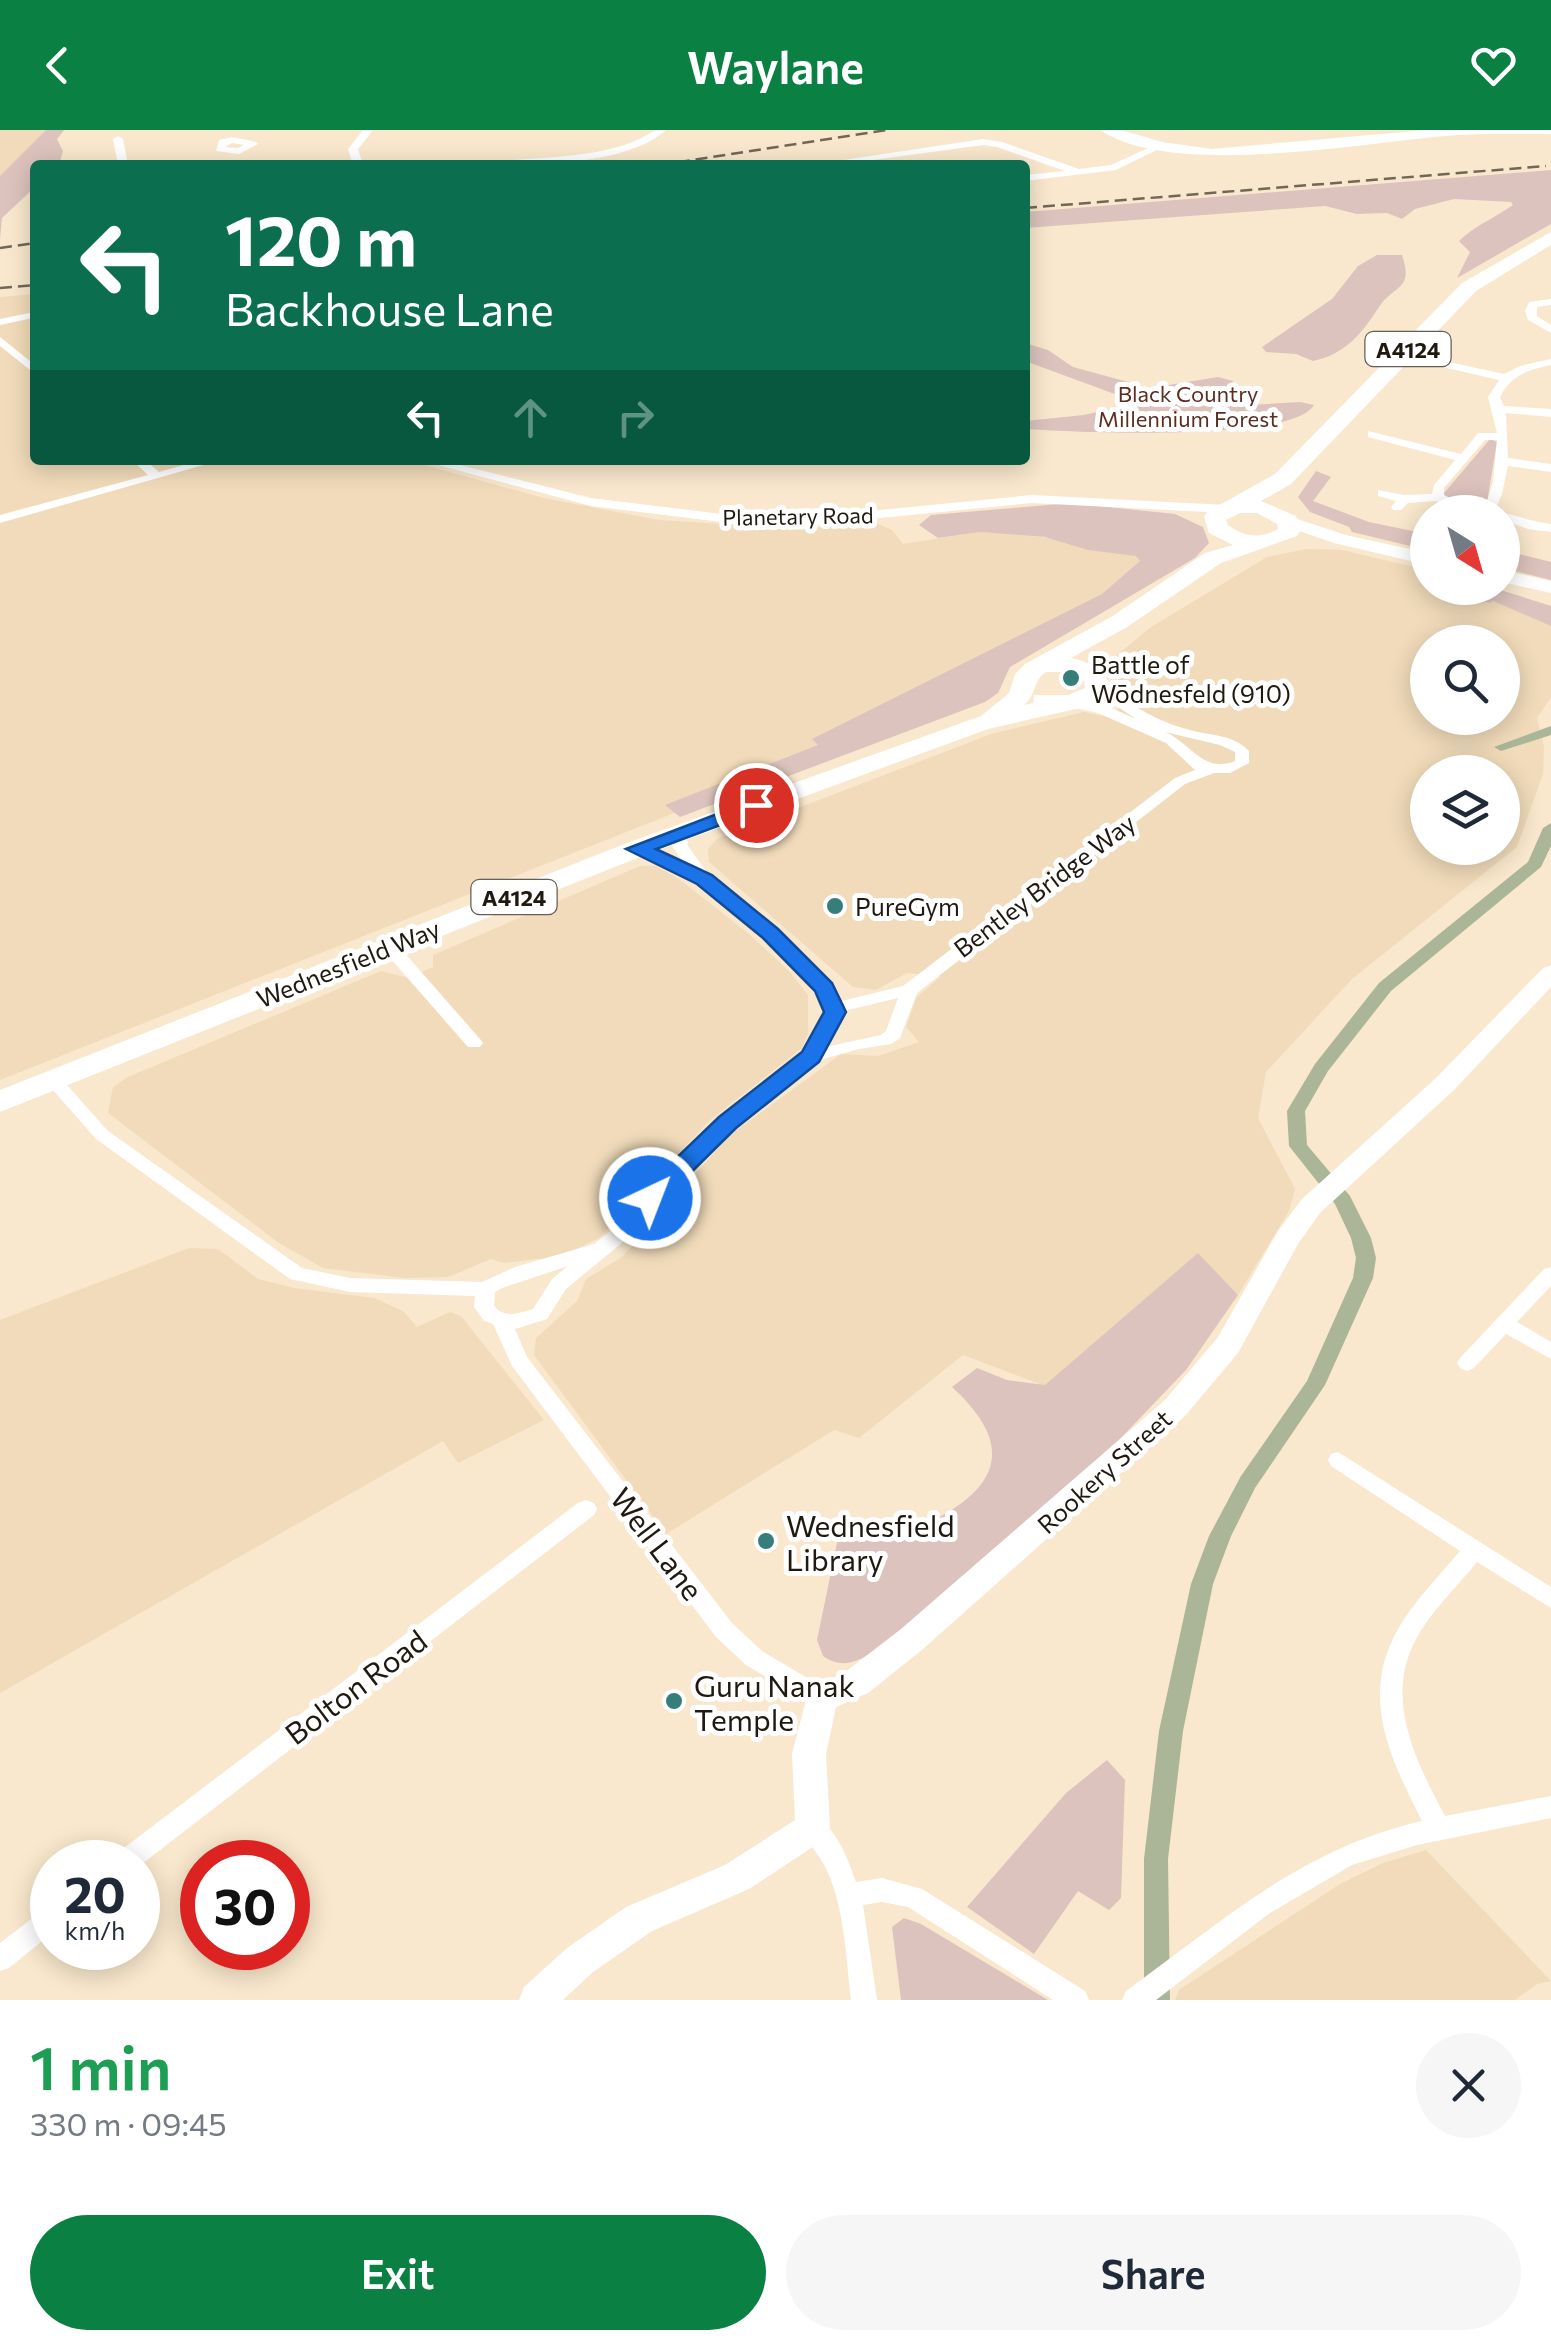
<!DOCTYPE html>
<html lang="en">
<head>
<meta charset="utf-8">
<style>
  :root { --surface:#fff; --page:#f6f6f7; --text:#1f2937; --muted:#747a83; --accent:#0b8043 }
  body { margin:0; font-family:Commissioner,sans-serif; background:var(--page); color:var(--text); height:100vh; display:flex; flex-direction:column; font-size:38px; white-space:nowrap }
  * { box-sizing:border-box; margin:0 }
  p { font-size:32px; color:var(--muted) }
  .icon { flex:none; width:55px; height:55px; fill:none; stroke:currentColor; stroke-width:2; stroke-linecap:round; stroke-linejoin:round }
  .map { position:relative; height:1870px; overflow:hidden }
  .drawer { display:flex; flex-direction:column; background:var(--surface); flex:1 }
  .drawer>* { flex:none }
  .guide { position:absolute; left:30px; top:30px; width:1000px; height:305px; border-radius:10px; box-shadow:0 5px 25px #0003; background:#0b6e4f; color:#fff; overflow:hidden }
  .needle { width:65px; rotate:143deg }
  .buttons { position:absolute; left:1410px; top:365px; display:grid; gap:20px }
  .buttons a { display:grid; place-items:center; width:110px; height:110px; border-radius:50%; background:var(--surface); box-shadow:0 5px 25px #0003; font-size:50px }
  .speed { position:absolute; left:30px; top:1710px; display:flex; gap:20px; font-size:50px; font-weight:700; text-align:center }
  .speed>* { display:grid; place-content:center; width:130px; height:130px; border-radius:50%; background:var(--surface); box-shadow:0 5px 25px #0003; line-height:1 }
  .speed small { font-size:25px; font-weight:400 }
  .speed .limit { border:15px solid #d22; background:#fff; color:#111 }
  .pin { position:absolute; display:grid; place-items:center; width:85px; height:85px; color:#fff; margin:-42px; border:5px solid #fff; border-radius:50%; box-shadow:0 2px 10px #0007 }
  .me { position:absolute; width:110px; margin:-55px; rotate:43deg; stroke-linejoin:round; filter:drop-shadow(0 0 8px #0008) }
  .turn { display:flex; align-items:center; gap:35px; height:210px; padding:0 30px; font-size:45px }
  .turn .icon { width:130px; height:130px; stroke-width:2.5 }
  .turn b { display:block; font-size:70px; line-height:85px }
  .lanes { display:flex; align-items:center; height:95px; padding:0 30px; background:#0003; justify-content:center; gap:50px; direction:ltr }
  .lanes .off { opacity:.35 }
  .round { display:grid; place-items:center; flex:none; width:105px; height:105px; border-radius:52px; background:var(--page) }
  .summary { display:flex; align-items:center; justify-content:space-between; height:170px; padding:0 30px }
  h1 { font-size:60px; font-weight:600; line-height:75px; color:#1e9e55 }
  .primary-button { display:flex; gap:20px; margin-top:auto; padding:20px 30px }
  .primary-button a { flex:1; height:115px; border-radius:60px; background:var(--accent); color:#fff; font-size:40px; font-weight:600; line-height:115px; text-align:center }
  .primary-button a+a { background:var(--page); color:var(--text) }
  header { display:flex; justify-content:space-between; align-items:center; height:130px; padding:0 30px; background:var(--accent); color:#fff; font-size:45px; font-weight:600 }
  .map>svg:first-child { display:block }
</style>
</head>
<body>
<header><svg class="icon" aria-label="back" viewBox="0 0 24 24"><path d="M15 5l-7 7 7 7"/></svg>Waylane<svg class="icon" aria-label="heart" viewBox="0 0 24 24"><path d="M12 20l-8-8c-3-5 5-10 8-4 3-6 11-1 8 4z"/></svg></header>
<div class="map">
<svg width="1551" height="1870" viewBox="0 0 1551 1870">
  <rect width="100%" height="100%" fill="#f9e8cd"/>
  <g fill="#f1dbba" fill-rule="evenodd">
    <polygon points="0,0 64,0 37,35 0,67"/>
    <polygon points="35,164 35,330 406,330 544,368 659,390 802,399 872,391 892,400 903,414 980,402 1144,416 1159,432 957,571 0,950 0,167"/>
    <path d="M 1306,419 L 1342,420 L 1427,440 L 1428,458 L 1494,458 L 1551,476 L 1551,567 L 1537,588 L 1544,617 L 1543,644 L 1517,717 L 1352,849 L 1266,942 L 1258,988 L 1295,1059 L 1289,1081 L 1238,1165 L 1198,1124 L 1045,1256 L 963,1225 L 859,1308 L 834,1300 L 666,1404 L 534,1225 L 536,1208 L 577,1171 L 586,1149 L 622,1127 L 730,1005 L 841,924 L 878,926 L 919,912 L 906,897 L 917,867 L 941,846 L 907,843 L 876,860 L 853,857 L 709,732 L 708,719 L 717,709 L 994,603 L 1084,582 L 1107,587 L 1133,568 L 1121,557 L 1116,542 L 1117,525 L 1151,497 L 1267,427 ZM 1428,512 L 1502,512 L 1502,588 L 1428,588 ZM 1428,642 L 1502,642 L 1502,718 L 1428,718 Z"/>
    <polygon points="640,736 656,736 679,749 749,804 789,841 808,865 808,904 802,918 709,991 599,1108 562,1126 504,1133 491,1129 448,1147 404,1148 323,1138 279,1113 108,983 113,957 128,947 381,841 409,848 433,837 433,825"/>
    <polygon points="189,1118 218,1119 258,1149 294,1158 374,1168 403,1181 417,1197 450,1182 461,1186 544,1290 458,1333 443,1311 0,1563 0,1190"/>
    <polygon points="1426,1720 1551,1851 1537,1854 1515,1870 1175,1870 1179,1860 1340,1754 1383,1733"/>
  </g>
  <g fill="#ddc3bd">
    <polygon points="46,0 64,0 57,9 63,21 59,35 35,35 35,57 2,88 0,109 0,46"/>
    <path d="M 1551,40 L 1551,94 L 1457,148 L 1470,122 L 1459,111 C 1475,95 1495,88 1513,75 L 1511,72 L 1454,69 L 1415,79 L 1402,89 L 1387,83 L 1357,84 L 1325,76 L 1025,98 L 1025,82 Z"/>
    <path d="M 1377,125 L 1402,125 C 1414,161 1394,154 1379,177 C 1362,203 1346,224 1313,231 L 1296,224 L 1266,222 L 1262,217 L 1332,169 L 1358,136 Z"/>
    <path d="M 1025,213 L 1048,220 L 1073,237 L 1150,258 L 1218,247 L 1233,251 L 1236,256 L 1231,264 L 1214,271 L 1215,277 L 1300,272 L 1314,275 C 1292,313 1072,302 1025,299 L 1025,291 L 1084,285 L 1129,275 L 1131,270 L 1025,231 Z"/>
    <polygon points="1490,309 1497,312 1487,372 1464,376 1445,367 1444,363"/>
    <polygon points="1316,341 1331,347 1313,371 1369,392 1427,404 1427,420 1352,402 1349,397 1310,382 1298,367"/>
    <polygon points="1070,373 1175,384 1203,397 1209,413 1195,428 1010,537 998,563 985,572 680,687 665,675 818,615 812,609 1102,464 1140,431 1136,426 1088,420 1045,407 980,402 938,408 919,395 931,385"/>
    <polygon points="1503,420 1551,432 1551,450 1503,438"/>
    <polygon points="1436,458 1494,458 1551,476 1551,496 1493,471 1490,473"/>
    <path d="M 1198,1123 L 1238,1165 L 1186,1240 L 1119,1310 L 890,1510 C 869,1524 848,1544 823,1526 L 817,1510 L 838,1408 L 846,1393 C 868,1385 881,1400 898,1413 C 918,1395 943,1388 963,1372 C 1014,1333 990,1292 952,1257 L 977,1238 L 1007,1250 L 1045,1255 Z"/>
    <polygon points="1107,1630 1125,1650 1121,1768 1109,1780 1078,1761 1034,1824 967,1777 1066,1663"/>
    <polygon points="904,1788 921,1794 1048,1870 901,1870 892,1797"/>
  </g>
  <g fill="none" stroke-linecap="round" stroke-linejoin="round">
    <g fill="#abb698" fill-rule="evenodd">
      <polygon points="1551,596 1551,605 1501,621 1494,617"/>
      <polygon points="1551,693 1551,716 1541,737 1391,861 1328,941 1305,981 1307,1015 1350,1066 1371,1108 1376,1128 1373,1148 1325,1255 1255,1358 1231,1406 1213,1454 1183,1601 1168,1729 1170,1870 1144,1870 1144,1729 1159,1601 1191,1454 1209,1406 1241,1346 1307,1251 1353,1148 1356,1128 1351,1108 1335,1074 1289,1016 1287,981 1315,934 1379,853 1528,732 1543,698"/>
    </g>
    <g fill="#fff" fill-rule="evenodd">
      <polygon points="363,0 373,0 358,19 363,35 353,35 348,19"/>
      <path d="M 655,0 L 666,0 C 626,36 532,35 480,35 L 485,32 C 535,27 613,30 655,0 Z"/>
      <polygon points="118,6 123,9 128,35 118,35 113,9"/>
      <path d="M 232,7 L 256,12 L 258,14 L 239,24 L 216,21 L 219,10 ZM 232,13 L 244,15 L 238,18 L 225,17 Z"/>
      <polygon points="983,9 1002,12 1079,39 1111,35 1157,14 1165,16 1116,40 1025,51 1025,45 1065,41 997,17 983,15 836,35 810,35"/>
      <polygon points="1551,169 1551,175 1537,177 1537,186 1551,195 1551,203 1528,190 1525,181 1529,172"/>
      <polygon points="29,183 33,184 33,188 0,195 0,189"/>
      <polygon points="0,207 35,235 35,244 0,216"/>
      <path d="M 1403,222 L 1504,244 L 1520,236 L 1551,229 L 1551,235 C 1528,240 1511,245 1500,267 L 1504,276 L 1551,279 L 1551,287 L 1506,283 L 1508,328 L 1551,334 L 1551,342 L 1508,336 L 1502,364 L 1496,378 L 1492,379 L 1461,382 L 1436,371 L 1408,373 L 1401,380 L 1393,380 L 1391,377 L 1396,371 L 1378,366 L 1378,360 L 1404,365 L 1432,364 L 1434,355 L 1455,330 L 1368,307 L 1368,301 L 1461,324 L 1478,303 L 1497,303 L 1488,267 L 1499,250 L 1399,227 L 1399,223 ZM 1485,310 L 1497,310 L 1493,351 L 1487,372 L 1464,375 L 1444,365 L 1444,358 Z"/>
      <polygon points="132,330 145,330 159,342 201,330 221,330 0,393 0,385 148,345"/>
      <polygon points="419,330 440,330 591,368 730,385 830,385 1032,365 1226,375 1232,379 1226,383 1032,373 830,393 730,393 591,376"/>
      <path d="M 1501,382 C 1518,386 1533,392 1551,394 L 1551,402 L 1528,399 L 1502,390 Z"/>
      <path d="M 1096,545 L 1101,546 C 1123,573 1156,591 1190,600 C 1211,606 1233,604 1249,621 L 1249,633 L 1230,643 L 1214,643 L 1185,654 L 917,863 L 900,908 L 891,914 L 859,919 L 816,931 L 702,1024 L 623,1112 L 566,1159 L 547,1189 L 515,1199 L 527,1227 L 732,1493 L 762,1521 L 829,1561 L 832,1568 L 829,1575 L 821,1578 L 813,1575 L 746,1535 L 716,1507 L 512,1236 L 493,1194 L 484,1191 L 474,1177 L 475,1166 L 350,1162 L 290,1149 L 96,1009 L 44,950 L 53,944 L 59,946 L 108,1001 L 302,1138 L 350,1148 L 482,1152 L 515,1137 L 594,1114 L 609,1102 L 690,1016 L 804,923 L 828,885 C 784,811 712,750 630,722 L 628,719 L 630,716 L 642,716 L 684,733 L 672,716 L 676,699 L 686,699 L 688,716 L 706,741 L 704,744 C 756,777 806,818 838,872 L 903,856 L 1175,648 L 1195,640 L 1166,613 L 1098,583 L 1066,576 L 1066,570 L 1071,569 L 1107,576 L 1136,589 L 1109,571 L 1089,549 ZM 1165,602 L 1220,615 L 1235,622 L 1235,631 C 1203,644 1191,613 1165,602 ZM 898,868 L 886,901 L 881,905 L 825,917 L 848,880 ZM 568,1136 L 552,1149 L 533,1179 C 519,1183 505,1189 494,1176 L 495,1162 L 502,1158 Z"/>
      <polygon points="389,811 395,812 480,909 483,913 480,917 468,917 383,820 381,816 383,812"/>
      <polygon points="1551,1137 1551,1156 1517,1192 1551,1212 1551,1229 1506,1204 1474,1238 1467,1241 1460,1238 1457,1233 1460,1228 1544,1139"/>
      <path d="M 1338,1322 L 1551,1457 L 1551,1478 L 1477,1432 C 1456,1458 1430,1482 1415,1511 C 1384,1571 1417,1633 1445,1686 L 1551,1666 L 1551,1688 L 1417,1715 L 1352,1735 L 1270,1783 L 1156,1870 L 1122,1870 L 1126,1861 C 1222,1791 1303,1718 1422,1691 C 1389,1626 1358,1563 1401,1494 C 1418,1467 1440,1445 1460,1421 L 1331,1336 L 1328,1330 L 1331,1324 Z"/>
      <polygon points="586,1370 594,1373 597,1379 594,1385 138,1737 138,1732 113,1732 116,1724 578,1373"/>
      <path d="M 813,1687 C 837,1696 848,1730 856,1752 L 882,1748 L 922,1759 L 1085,1861 L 1089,1870 L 1053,1870 L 908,1777 L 882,1772 L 863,1775 L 877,1870 L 851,1870 C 846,1829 845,1784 829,1745 C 822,1728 809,1715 801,1698 L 804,1690 Z"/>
      <polygon points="52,1776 52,1803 9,1838 0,1841 0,1813 43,1780"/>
    </g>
    <g fill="#fff" fill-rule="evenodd">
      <path d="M 1100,0 L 1121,0 L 1162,12 L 1212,19 L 1427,0 L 1551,0 L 1551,4 C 1520,4 1489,3 1458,5 C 1369,11 1174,50 1100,0 Z"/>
      <polygon points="1288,386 1346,405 1428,423 1428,435 1334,413 1282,395 1279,391"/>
      <polygon points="1502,440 1551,451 1551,463 1502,452"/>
      <polygon points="1551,835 1551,857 1454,960 1320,1083 1298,1114 1238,1223 1185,1286 923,1519 868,1563 836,1577 826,1624 830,1698 825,1709 749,1759 652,1801 593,1842 563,1870 519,1870 524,1857 567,1818 626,1777 725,1735 795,1690 792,1624 809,1558 844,1543 901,1499 1165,1270 1218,1207 1278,1101 1302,1069 1436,948 1543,838"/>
    </g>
    <path fill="#fff" fill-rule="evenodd" d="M 1551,102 L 1551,115 L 1476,161 L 1291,354 L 1261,371 L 1296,386 L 1300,401 L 1297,406 L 1221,433 L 1127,497 L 1071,528 C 1090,532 1100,538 1110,554 L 1105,567 L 1080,578 L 988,599 L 645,725 L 0,982 L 0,960 L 627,713 L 981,586 L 1009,563 L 1015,544 L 1025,534 L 1111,487 L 1205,423 L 1233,415 L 1209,403 L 1204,387 L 1207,382 L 1275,344 L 1462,153 ZM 1240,383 L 1257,383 L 1277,394 L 1278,399 C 1260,409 1244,407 1228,395 L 1226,390 ZM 1046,542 L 1070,542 L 1084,551 L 1085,558 L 1068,565 L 1034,565 L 1033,573 L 1024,575 C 1036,566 1033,550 1046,542 Z"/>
    <g stroke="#716757" stroke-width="2.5" stroke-dasharray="12 6" stroke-linecap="butt">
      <polyline points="660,35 887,0"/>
      <polyline points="1025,78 1546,36"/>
      <polyline points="0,118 35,113"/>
      <polyline points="0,158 35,155"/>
    </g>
  </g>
  <polygon fill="#1a73e8" stroke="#114b97" stroke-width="2.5" points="756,669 763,671 763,679 656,719 712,745 778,799 832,853 846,882 819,932 736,998 658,1075 641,1075 638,1068 641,1062 719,987 802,922 824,882 815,861 763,808 697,754 626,719"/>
  <g fill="#367e7a" stroke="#fff" stroke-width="4">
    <circle cx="1071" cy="548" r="10"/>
    <circle cx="835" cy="776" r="10"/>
    <circle cx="766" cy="1411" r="10"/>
    <circle cx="674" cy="1571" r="10"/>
  </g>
  <g text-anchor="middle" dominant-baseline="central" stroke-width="10" stroke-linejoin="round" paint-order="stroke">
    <g fill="#fff" stroke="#625e58" stroke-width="2.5">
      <rect x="1365.5" y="202" width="85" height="34" rx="8"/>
      <rect x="471.5" y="750" width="85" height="34" rx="8"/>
    </g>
    <g font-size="22" font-weight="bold" fill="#1f1910">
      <text x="1408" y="219">A4124</text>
      <text x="514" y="767">A4124</text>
    </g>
    <g font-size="22" fill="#5d2d21" stroke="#fff">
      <text x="1188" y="263">Black Country<tspan x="1188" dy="25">Millennium Forest</tspan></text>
    </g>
    <g font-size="22" fill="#1f1910" stroke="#fff">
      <text transform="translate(798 386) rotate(-1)">Planetary Road</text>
    </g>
    <g font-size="25" fill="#1f1910" stroke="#fff" text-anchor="start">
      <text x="1091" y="534">Battle of<tspan x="1091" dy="29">Wōdnesfeld (910)</tspan></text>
      <text x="855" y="776">PureGym</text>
    </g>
    <g font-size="25" fill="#1f1910" stroke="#fff">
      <text transform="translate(1044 755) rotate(-37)">Bentley Bridge Way</text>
      <text transform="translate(348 833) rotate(-22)">Wednesfield Way</text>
      <text transform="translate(1104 1341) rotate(-42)">Rookery Street</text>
    </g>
    <g font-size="30" fill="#1f1910" stroke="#fff" text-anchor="start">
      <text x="786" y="1394">Wednesfield<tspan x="786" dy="34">Library</tspan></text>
      <text x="694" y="1554">Guru Nanak<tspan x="694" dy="34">Temple</tspan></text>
    </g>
    <g font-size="30" fill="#1f1910" stroke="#fff">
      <text transform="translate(658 1413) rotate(53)">Well Lane</text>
      <text transform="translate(355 1556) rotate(-37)">Bolton Road</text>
    </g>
  </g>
</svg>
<div class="buttons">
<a><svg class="needle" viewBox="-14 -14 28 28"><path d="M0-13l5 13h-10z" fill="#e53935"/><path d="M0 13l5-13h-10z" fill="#747a83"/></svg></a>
<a><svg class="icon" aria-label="search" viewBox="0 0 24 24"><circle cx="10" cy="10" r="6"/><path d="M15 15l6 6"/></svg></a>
<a><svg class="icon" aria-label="layers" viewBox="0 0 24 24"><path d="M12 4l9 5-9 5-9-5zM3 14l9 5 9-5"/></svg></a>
</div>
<div class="speed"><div>20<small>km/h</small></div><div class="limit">30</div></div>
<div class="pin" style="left:756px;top:675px;background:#d93025"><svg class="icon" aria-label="arrive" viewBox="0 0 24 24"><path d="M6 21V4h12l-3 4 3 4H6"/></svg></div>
<svg class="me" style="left:650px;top:1068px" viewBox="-20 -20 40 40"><circle r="17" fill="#1a73e8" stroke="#fff" stroke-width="3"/><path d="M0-11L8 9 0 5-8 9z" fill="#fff"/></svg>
<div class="guide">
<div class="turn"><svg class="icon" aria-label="left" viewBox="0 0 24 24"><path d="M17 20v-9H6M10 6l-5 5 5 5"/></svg><div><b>120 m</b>Backhouse Lane</div></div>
<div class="lanes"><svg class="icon" aria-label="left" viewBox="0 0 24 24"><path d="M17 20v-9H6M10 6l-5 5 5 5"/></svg><svg class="icon off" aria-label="ahead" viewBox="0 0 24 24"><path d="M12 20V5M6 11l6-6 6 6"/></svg><svg class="icon off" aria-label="right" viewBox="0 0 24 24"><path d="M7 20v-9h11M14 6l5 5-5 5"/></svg></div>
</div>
</div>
<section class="drawer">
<div class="summary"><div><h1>1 min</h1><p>330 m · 09:45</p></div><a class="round"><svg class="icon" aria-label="close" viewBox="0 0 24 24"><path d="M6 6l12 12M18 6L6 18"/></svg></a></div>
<div class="primary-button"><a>Exit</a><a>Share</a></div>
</section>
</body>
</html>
